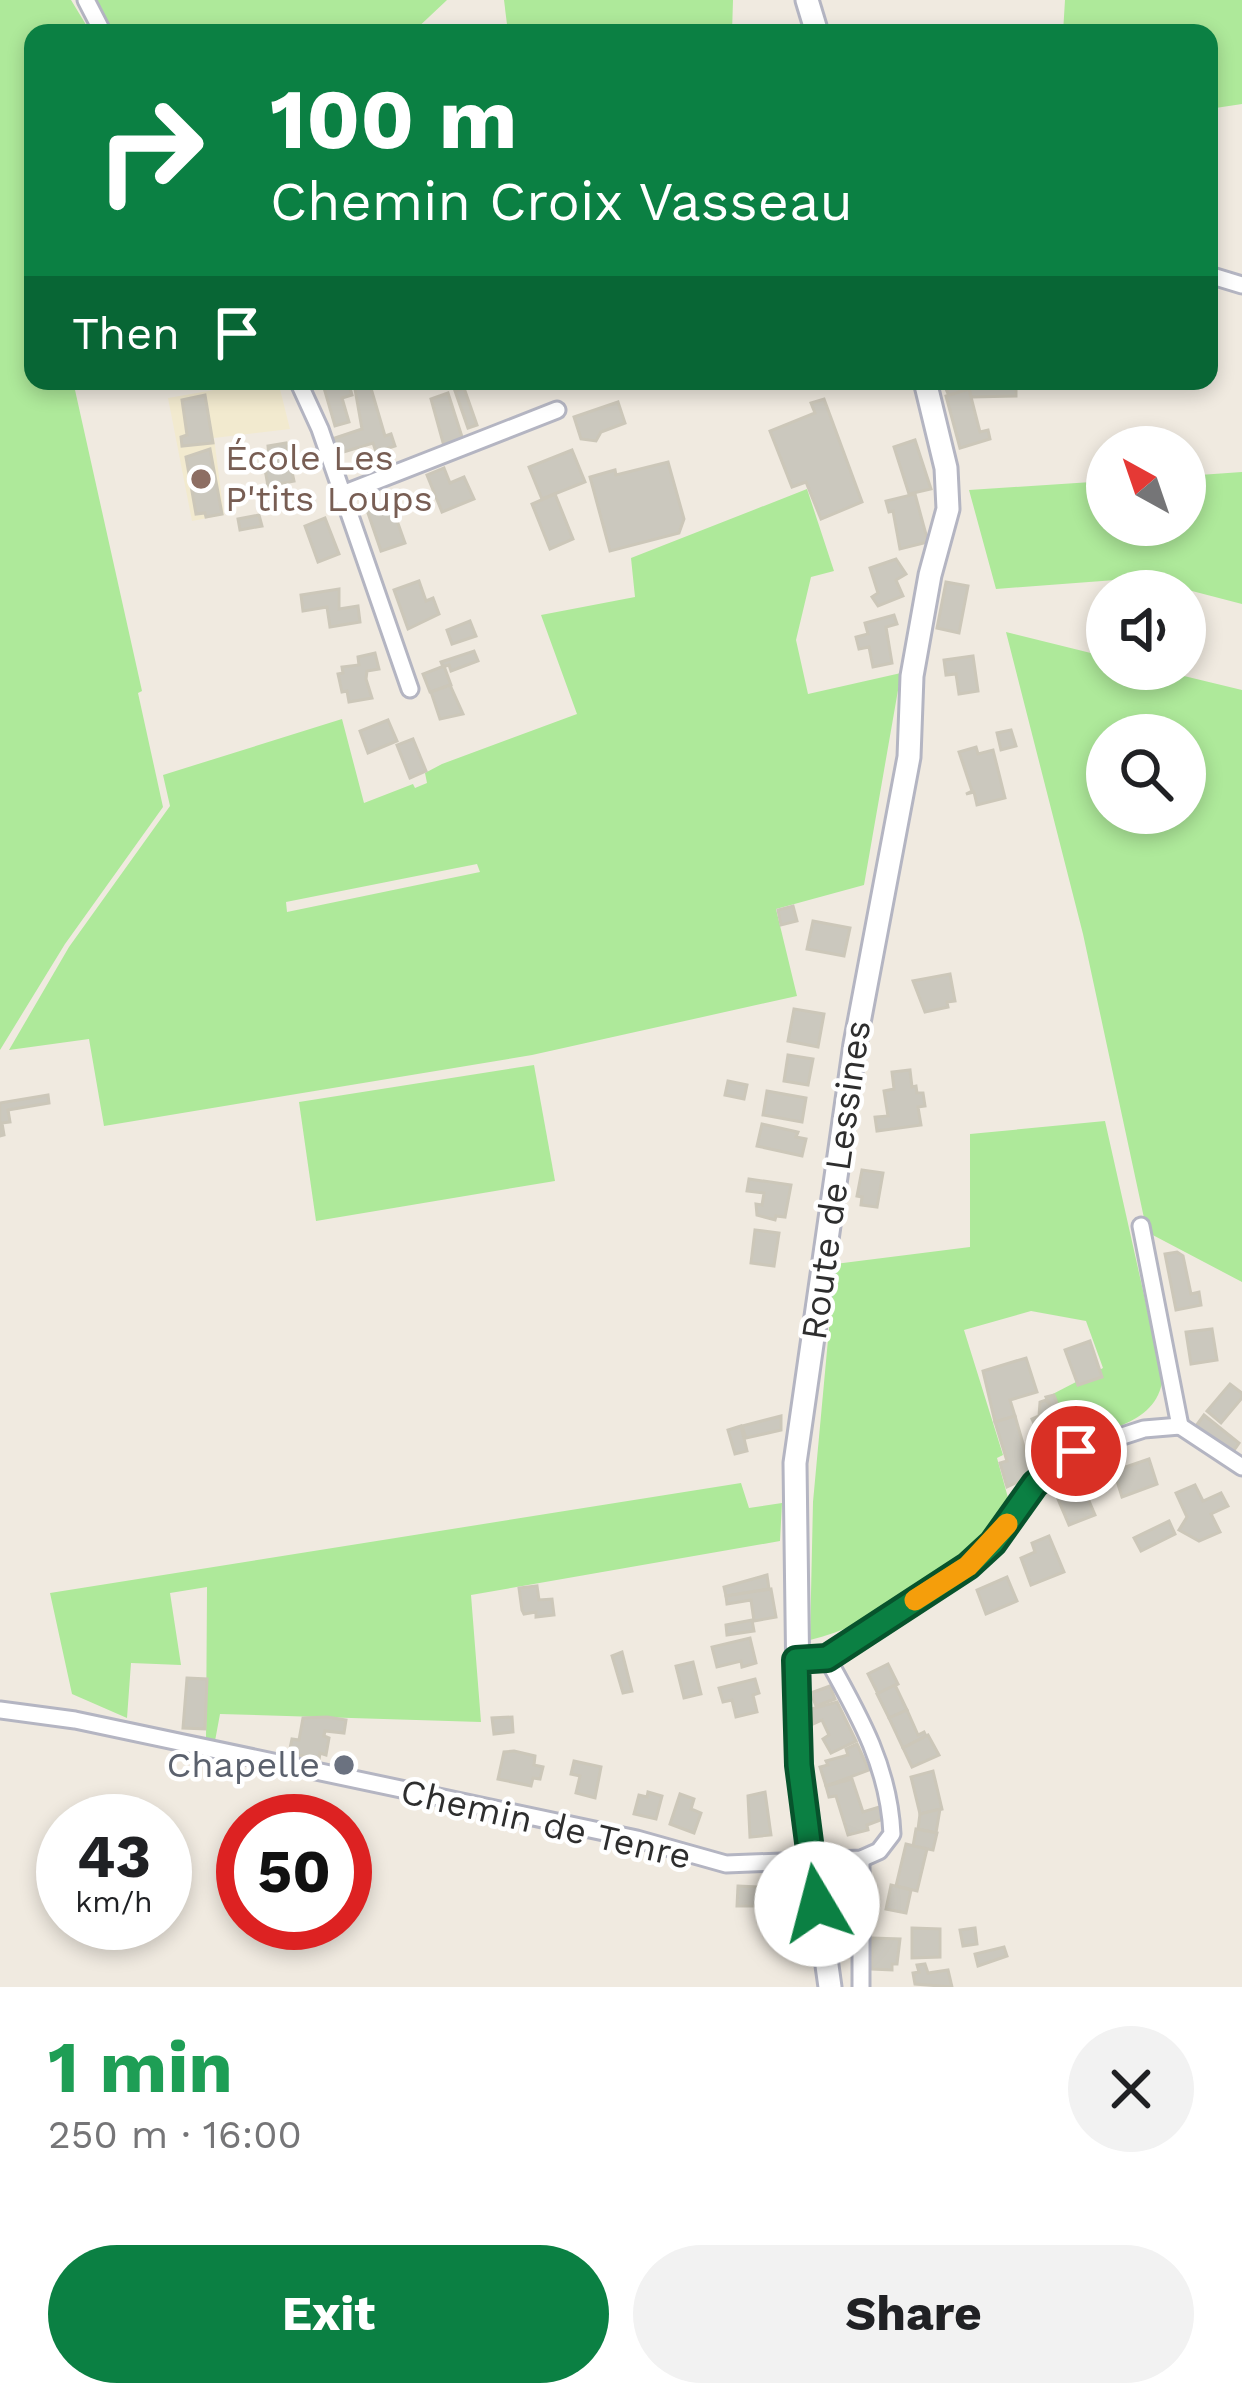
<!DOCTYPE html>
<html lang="en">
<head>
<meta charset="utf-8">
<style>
  :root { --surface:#fff; --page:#f2f2f2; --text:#202124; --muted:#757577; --accent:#0b8043 }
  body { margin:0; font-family:"Work Sans",sans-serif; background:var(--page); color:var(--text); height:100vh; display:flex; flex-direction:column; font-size:45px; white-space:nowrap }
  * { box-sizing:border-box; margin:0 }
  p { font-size:39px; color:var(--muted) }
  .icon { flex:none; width:66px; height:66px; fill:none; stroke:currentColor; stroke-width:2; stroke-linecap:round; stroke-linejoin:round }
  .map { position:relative; height:1987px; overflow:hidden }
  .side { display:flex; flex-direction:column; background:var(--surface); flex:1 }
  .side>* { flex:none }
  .banner { position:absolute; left:24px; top:24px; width:1194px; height:366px; border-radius:24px; box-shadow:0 6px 18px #0003; background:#0b8043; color:#fff; overflow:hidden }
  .needle { width:78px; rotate:320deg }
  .tools { position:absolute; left:1086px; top:426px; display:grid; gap:24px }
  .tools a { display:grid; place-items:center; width:120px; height:120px; border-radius:50%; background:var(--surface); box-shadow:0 6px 18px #0003; font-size:60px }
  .speed { position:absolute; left:36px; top:1794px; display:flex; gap:24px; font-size:60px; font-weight:700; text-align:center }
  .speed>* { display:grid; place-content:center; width:156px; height:156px; border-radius:50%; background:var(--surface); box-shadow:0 6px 18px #0003; line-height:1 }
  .speed small { font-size:30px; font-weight:400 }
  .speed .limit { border:18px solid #d22; background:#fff; color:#111 }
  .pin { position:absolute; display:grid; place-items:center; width:102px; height:102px; color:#fff; margin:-51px; border:6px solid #fff; border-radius:50%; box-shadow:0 3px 12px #0007 }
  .me { position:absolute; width:132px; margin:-66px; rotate:352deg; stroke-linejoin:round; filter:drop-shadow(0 0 9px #0008) }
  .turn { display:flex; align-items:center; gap:42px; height:252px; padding:0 48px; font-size:54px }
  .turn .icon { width:156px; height:156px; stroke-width:2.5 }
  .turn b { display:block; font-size:84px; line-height:102px }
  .then { display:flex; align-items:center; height:114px; padding:0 48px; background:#0003; gap:24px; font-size:45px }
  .round { display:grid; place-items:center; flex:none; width:126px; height:126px; border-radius:63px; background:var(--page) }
  .summary { display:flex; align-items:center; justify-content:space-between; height:204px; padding:0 48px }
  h1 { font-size:72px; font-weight:700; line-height:90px; color:#1e9e55 }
  .action { display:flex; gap:24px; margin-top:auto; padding:24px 48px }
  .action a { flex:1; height:138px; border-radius:72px; background:var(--accent); color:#fff; font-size:48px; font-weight:700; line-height:138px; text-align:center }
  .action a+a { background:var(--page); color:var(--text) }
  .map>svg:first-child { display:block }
</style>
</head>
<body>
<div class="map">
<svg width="1242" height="1987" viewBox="0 0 1242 1987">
  <rect width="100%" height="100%" fill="#f0eae0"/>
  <polygon fill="#f2eacf" points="266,381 278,381 290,429 214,438 224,515 192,521 168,398"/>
  <g fill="#aee99a" fill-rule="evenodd">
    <polygon points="0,0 71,0 91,33 33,33 33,381 73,381 142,691 138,693 163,807 65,944 0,1050"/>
    <polygon points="96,0 447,0 412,33 374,33 359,26 345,33 113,33"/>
    <polygon points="504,0 733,0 732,33 508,33"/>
    <polygon points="1065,0 1242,0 1242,104 1209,109 1209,33 1063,33"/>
    <polygon points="1242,472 1242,604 1142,578 996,589 969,490 1107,481 1107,525 1185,525 1185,476"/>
    <path d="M 807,489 L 834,571 L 811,577 L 796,640 L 808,694 L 901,673 L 864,885 L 776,909 L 797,996 L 532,1055 L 104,1126 L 89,1039 L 9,1050 L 69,947 L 170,806 L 163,775 L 342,719 L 364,803 L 413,784 L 415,788 L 427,783 L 425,773 L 442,764 L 577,714 L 541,615 L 635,597 L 631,558 ZM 477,864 L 480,872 L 287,912 L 286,902 Z"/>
    <path d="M 1006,632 L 1107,657 L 1107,669 L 1155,669 L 1242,690 L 1242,1282 L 1147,1232 L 1083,934 ZM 1107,735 L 1185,735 L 1185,813 L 1107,813 Z"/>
    <polygon points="534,1065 555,1181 316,1221 299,1102"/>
    <path d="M 1105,1121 L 1157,1353 L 1162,1353 C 1173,1423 1114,1427 1062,1444 L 1047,1397 L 1103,1368 L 1086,1321 L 1031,1311 L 964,1330 L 1003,1455 L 997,1458 L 1010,1505 C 965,1563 882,1623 810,1640 L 813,1502 L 835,1264 L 970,1247 L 970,1134 Z"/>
    <polygon points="741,1483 749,1508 782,1503 780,1541 471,1595 481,1722 220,1714 215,1741 206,1740 207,1587 170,1593 181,1665 131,1663 127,1718 72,1694 50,1593"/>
  </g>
  <g fill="#cbc8be" stroke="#ccc7b9" stroke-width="3">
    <polygon points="322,381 348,381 352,395 342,398 349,422 335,426"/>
    <polygon points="966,382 968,388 1016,386 1016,396 971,397 969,389 949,396 946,389"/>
    <polygon points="370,385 385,436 391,434 395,446 376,452 373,443 334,455 329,440 362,429 355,389"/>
    <polygon points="464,388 477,425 468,428 455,391"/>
    <polygon points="969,389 980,432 988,430 990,439 960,448 946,396"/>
    <polygon points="448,393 463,440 444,446 431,399"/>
    <polygon points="205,395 213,443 182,446 181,437 187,435 182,400"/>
    <polygon points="824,399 862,502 821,519 806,482 792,487 770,431 815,413 811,403"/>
    <polygon points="618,402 625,423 601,432 596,441 581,439 574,417"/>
    <polygon points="915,440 931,489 909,494 894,447"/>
    <polygon points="286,443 294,481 268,486 263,458 269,457 268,446"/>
    <polygon points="210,449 222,514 206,517 205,513 196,514 186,457"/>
    <polygon points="572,450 585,482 542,499 529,467"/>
    <polygon points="668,462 684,519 679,533 610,551 590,477 615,470 616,475"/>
    <polygon points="444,468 450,483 464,477 474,499 442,512 427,475"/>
    <polygon points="555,494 573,539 550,549 532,504"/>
    <polygon points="915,494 928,542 900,549 893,511 889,512 886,501"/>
    <polygon points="390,501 405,543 381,551 367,510"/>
    <polygon points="259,515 262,526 240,530 238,519"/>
    <polygon points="325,518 339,554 318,562 305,526"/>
    <polygon points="896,559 906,574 896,580 903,596 878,606 872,597 878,593 870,568"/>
    <polygon points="419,581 426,601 433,598 439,614 408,629 394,590"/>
    <polygon points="946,582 968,586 959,633 937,628"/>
    <polygon points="339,589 339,609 358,606 360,622 330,627 327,607 303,611 301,595"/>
    <polygon points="894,615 897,624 886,627 892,663 873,667 869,647 859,649 856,637 868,634 865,623"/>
    <polygon points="470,621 476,636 452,644 447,630"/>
    <polygon points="474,651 478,661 451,671 449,665 443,667 441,662"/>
    <polygon points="375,653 379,669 367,671 366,679 372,698 349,702 347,691 342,692 338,674 343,673 342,667 359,665 358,657"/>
    <polygon points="973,656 978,691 959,694 956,674 946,675 944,660"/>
    <polygon points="444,666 451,685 430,692 423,674"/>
    <polygon points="450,685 463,714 440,719 431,692"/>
    <polygon points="388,720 397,741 368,753 360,731"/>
    <polygon points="1011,730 1016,746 1001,750 997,733"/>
    <polygon points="413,739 426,771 410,778 397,745"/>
    <polygon points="976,747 978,754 993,750 1005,798 977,805 974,792 966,794 972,791 959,752"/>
    <polygon points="793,906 797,921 781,925 778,910"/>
    <polygon points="813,921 850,928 844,956 807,949"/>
    <polygon points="950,974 955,1001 947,1002 948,1007 925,1012 913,981"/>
    <polygon points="794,1009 824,1014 818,1047 788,1041"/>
    <polygon points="788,1055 813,1059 808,1085 784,1081"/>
    <polygon points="910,1070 912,1087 916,1086 917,1093 923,1093 925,1106 918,1107 921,1125 877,1131 875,1117 888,1116 884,1091 894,1089 892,1072"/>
    <polygon points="728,1081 747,1085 744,1099 725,1095"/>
    <polygon points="767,1091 806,1098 802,1122 763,1115"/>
    <polygon points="48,1095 49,1103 8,1110 10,1122 2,1123 4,1135 0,1136 0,1103"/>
    <polygon points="762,1124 798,1132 796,1137 806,1139 802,1156 757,1146"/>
    <polygon points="862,1170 883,1173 877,1207 861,1205 862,1197 857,1196"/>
    <polygon points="749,1179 791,1185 785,1217 776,1216 775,1220 757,1215 756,1204 762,1205 764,1193 747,1191"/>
    <polygon points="755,1230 779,1233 774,1266 751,1263"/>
    <polygon points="1177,1252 1183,1256 1191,1294 1199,1292 1201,1305 1176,1310 1165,1254"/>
    <polygon points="1212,1329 1217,1360 1191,1364 1186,1332"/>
    <polygon points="1090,1341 1102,1377 1078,1385 1065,1350"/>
    <polygon points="1026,1358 1037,1392 1010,1400 1015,1416 995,1422 983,1371"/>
    <polygon points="1230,1384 1242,1393 1242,1398 1221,1423 1207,1411"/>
    <polygon points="1054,1395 1058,1406 1053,1408 1056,1417 1048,1421 1059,1450 1048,1454 1032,1419 1039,1416 1040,1402 1046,1400 1050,1405 1046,1397"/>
    <polygon points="1204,1415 1239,1443 1232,1453 1196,1426"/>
    <polygon points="781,1416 781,1430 746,1438 742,1426"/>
    <polygon points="1015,1416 1032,1475 1007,1487 1000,1463 1007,1461 995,1422"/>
    <polygon points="741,1426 747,1451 735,1454 728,1430"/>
    <polygon points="1149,1459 1157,1484 1122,1497 1114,1471"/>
    <polygon points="1195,1485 1203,1501 1221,1493 1228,1506 1211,1514 1220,1532 1199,1541 1179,1530 1187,1517 1176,1493"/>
    <polygon points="1086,1494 1095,1515 1069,1525 1058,1499 1069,1495 1070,1500"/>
    <polygon points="1169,1521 1175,1534 1141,1551 1134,1538"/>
    <polygon points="1049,1536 1064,1572 1031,1585 1021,1558 1035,1552 1032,1543"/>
    <polygon points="767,1575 769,1589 726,1596 724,1587"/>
    <polygon points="1007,1577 1017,1601 986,1614 977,1590"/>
    <polygon points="537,1586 539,1600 552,1599 554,1615 536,1617 536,1612 524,1614 522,1610 519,1588"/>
    <polygon points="771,1589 776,1617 754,1621 751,1600 727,1604 726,1596"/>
    <polygon points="752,1620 754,1631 727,1635 726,1625"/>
    <polygon points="750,1638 756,1663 742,1667 741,1661 717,1667 712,1647"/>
    <polygon points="622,1652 632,1691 623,1693 612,1656"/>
    <polygon points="693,1662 701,1694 684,1698 676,1666"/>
    <polygon points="888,1664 898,1684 878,1694 868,1674"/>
    <polygon points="187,1678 207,1679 205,1729 183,1728"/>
    <polygon points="755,1679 759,1693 753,1695 757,1712 736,1717 732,1700 723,1702 719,1688"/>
    <polygon points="895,1685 907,1710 889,1718 877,1694"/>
    <polygon points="830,1686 835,1699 816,1706 811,1693"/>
    <polygon points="837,1702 856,1741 831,1753 823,1739 829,1735 822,1720 813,1724 811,1709"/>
    <polygon points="907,1710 918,1735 924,1732 926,1736 903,1748 889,1718"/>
    <polygon points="327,1717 346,1720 344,1733 325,1731 324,1736 329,1738 326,1755 320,1753 319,1760 289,1753 292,1739 299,1740 303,1718"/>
    <polygon points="512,1717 513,1732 494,1734 492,1718"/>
    <polygon points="928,1735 939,1755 912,1767 903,1748"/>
    <polygon points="857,1744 869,1770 826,1786 820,1767 828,1765 826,1761 848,1755 846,1749"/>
    <polygon points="514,1751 535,1756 534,1765 543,1767 540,1779 533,1778 531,1786 498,1779 504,1752"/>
    <polygon points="574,1761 601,1767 595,1798 576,1793 580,1776 571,1774"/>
    <polygon points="933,1771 942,1809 920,1814 911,1777"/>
    <polygon points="852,1779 863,1812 879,1807 883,1819 867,1825 868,1830 848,1835 836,1796 829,1797 826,1786"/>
    <polygon points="648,1792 662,1796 656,1819 634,1814 639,1795 647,1797"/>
    <polygon points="765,1792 771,1835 750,1837 748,1796"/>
    <polygon points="680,1794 694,1799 691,1809 701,1813 694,1833 670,1824"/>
    <polygon points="940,1809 936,1833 918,1829 920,1814"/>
    <polygon points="916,1829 937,1833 933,1850 913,1846"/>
    <polygon points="906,1844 927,1849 917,1891 896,1886"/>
    <polygon points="891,1885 911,1890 906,1913 886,1909"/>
    <polygon points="738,1886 784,1888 783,1922 765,1922 765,1906 737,1906"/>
    <polygon points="912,1928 940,1929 940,1957 912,1958"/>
    <polygon points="975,1928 977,1944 963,1946 960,1930"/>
    <polygon points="872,1938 900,1939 897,1964 892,1964 892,1970 872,1969"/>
    <polygon points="1004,1947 1007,1956 978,1966 975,1954"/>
    <polygon points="925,1964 928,1973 948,1970 952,1987 915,1984 913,1973 919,1972 917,1965"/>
  </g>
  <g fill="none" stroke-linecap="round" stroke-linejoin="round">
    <g stroke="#b4b5c2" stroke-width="21">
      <g id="street">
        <polyline points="86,0 103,33"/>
        <polyline points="1209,275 1242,285"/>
        <polyline points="298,381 320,429 410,689"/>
        <polyline points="340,495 557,410"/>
        <polyline points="1141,1226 1180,1426"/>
        <polyline points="1180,1426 1242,1467"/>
        <polyline points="796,1660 827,1658 968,1566 993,1543 1035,1484 1076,1451 1144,1429 1180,1426"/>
        <path d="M 0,1710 L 75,1720 L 637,1839 L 726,1864 L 861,1859 L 879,1851 L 892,1834 C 889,1767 859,1715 827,1658"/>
        <polyline points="861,1859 861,1987"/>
      </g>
    </g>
    <g stroke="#b4b5c2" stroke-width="27">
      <g id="secondary">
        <polyline points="807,0 817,33"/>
        <polyline points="830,1987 799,1765 795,1463 855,1044 909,757 912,676 930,575 948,509 946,468 925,381"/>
      </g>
    </g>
    <use href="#street" stroke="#fff" stroke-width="15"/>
    <use href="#secondary" stroke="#fff" stroke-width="21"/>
  </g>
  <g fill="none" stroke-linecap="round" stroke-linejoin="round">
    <g stroke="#07532c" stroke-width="30">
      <polyline id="route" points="817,1904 799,1765 796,1660 827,1658 968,1566 993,1543 1035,1484 1076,1451"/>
    </g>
    <use href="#route" stroke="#0b8043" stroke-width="21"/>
    <polyline stroke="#f59e0b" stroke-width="21" points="915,1600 968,1566 1007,1524"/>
  </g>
  <circle fill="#8d6e63" stroke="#fff" stroke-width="4.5" cx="201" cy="479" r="12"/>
  <circle fill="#6b7280" stroke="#fff" stroke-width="4.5" cx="344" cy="1765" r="12"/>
  <g text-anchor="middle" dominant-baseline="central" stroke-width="9" stroke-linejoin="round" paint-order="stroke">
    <g font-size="36" fill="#785e54" stroke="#fff" text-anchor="start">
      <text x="225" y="458">École Les<tspan x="225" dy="41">P'tits Loups</tspan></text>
    </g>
    <g font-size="36" fill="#2e2e2e" stroke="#fff">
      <text transform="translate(836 1180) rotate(-82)">Route de Lessines</text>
      <text transform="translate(546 1824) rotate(13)">Chemin de Tenre</text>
    </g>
    <g font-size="36" fill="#5b616d" stroke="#fff" text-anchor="end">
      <text x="320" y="1765">Chapelle</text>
    </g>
  </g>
</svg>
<div class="tools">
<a><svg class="needle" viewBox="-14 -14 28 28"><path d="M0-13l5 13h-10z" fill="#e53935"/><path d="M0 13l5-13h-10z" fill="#757577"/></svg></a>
<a><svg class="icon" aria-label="sound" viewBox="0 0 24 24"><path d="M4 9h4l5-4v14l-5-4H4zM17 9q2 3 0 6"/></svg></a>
<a><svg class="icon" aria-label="search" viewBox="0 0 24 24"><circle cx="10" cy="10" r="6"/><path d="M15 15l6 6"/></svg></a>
</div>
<div class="speed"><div>43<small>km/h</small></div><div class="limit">50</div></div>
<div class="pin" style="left:1076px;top:1451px;background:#d93025"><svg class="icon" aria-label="arrive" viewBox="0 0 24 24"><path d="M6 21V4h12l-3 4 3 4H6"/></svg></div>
<svg class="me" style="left:817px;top:1904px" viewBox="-20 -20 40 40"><circle r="19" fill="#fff"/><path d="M0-13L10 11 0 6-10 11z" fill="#0b8043"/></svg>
<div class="banner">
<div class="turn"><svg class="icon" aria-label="right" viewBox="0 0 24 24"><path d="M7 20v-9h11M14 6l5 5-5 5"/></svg><div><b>100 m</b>Chemin Croix Vasseau</div></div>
<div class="then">Then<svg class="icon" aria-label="arrive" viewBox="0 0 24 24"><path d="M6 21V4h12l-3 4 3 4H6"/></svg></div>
</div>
</div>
<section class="side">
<div class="summary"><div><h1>1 min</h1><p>250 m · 16:00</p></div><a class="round"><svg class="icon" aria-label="close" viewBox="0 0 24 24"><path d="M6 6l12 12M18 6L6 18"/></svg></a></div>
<div class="action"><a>Exit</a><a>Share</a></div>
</section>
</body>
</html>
